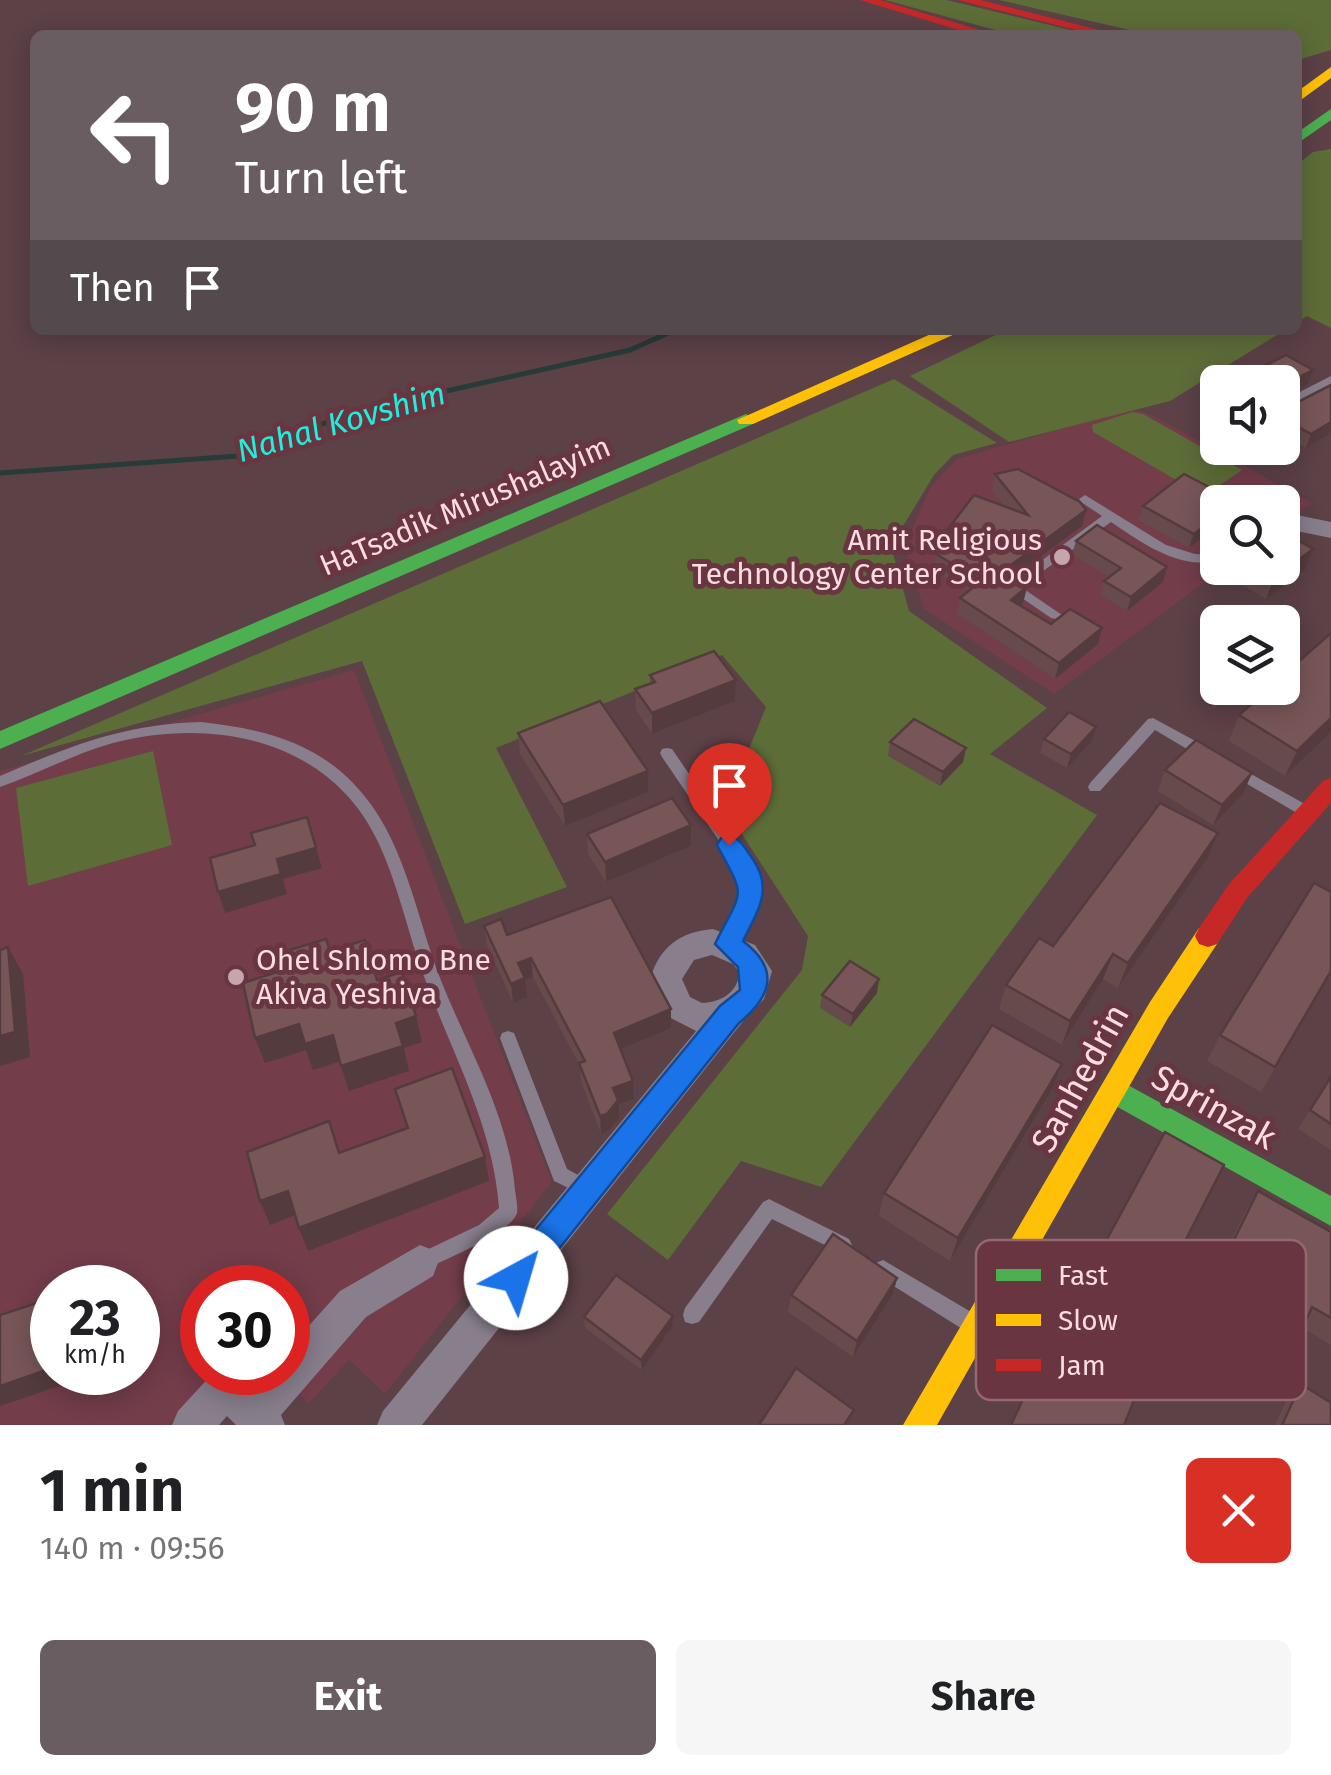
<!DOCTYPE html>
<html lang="en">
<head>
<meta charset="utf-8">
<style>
  :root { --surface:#fff; --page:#f6f6f6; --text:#202124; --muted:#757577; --accent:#6a5d61 }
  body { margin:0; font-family:"Fira Sans",sans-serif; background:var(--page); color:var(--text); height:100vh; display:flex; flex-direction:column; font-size:38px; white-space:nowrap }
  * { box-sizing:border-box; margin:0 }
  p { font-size:32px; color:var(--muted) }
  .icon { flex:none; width:55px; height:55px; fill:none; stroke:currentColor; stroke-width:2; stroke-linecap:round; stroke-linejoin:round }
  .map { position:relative; height:1425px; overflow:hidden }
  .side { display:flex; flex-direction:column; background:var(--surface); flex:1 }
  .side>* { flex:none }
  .top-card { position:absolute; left:30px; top:30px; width:1272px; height:305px; border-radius:15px; box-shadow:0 5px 25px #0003; background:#6a5d61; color:#fff; overflow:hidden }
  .tools { position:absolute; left:1200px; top:365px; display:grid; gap:20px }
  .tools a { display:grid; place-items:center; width:100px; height:100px; border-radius:15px; background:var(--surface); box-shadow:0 5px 25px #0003; font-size:50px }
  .speed { position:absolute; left:30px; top:1265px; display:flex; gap:20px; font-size:50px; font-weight:700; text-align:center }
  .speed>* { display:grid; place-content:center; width:130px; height:130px; border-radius:50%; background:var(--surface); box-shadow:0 5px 25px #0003; line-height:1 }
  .speed small { font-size:25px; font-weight:400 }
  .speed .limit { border:15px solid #d22; background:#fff; color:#111 }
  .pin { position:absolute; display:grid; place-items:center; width:85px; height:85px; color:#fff; margin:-102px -42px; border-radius:50% 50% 50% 0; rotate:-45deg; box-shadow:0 0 10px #0007 }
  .pin .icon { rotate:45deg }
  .me { position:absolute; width:110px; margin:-55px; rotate:39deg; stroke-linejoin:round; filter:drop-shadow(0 0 8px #0008) }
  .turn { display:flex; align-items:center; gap:35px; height:210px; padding:0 40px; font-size:45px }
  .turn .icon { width:130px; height:130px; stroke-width:2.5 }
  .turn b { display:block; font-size:70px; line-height:85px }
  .then { display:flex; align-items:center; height:95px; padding:0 40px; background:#0003; gap:20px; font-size:38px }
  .round { display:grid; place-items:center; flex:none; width:105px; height:105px; border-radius:15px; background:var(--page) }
  .head { display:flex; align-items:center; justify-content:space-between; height:170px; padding:0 40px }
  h1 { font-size:60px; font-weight:700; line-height:75px }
  .button { display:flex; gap:20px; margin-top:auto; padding:20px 40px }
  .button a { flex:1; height:115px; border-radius:15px; background:var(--accent); color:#fff; font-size:40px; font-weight:700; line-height:115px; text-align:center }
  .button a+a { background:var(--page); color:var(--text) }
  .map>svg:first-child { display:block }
</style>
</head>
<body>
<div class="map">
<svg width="1331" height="1425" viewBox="0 0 1331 1425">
  <rect width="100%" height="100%" fill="#5c4147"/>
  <g fill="#733d4a" fill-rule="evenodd">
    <polygon points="1130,409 1148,413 1312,503 1283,524 1282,502 1218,502 1218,568 1224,568 1054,694 924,609 904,547 930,488 957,459"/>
    <path d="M 354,670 L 552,1182 L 385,1394 L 349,1360 L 309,1403 L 275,1373 L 288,1372 L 288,1288 L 202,1288 L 202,1372 L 220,1373 L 168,1425 L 0,1425 L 0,771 ZM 52,1288 L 138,1288 L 138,1372 L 52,1372 Z"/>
  </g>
  <g fill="#5d6d38">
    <polygon points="885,0 947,0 1091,35 1014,35"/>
    <polygon points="999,0 1331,0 1331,50 1298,60 1298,35 1152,35"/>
    <polygon points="1331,149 1331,328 1307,316 1298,322 1298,164 1313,152"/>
    <polygon points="1006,330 1285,330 1170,401 1009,442 910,376"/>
    <polygon points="894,379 997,443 953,455 934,475 891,546 909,611 1047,708 990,754 1097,815 821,1187 741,1161 668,1260 607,1214 802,970 808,936 725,808 766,707 722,655 496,748 567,887 465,924 362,661 21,756"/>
    <polygon points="1132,412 1143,414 1242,470 1204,496 1093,432 1092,425"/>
    <polygon points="153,751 172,845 28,886 16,788"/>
  </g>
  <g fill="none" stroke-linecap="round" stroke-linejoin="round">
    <polyline stroke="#273b38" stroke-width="5" points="0,473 238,456 357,411 630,350 675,330"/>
    <g fill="#887e8c" fill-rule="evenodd">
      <path d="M 1085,495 L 1166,545 L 1195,554 L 1216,555 L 1218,559 C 1183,573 1139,541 1111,522 L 1021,587 L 1062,615 L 1056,619 L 1051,618 L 1006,587 L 1102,516 L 1081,502 L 1079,499 Z"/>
      <polygon points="1153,718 1212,750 1214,754 1212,758 1202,758 1155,730 1100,791 1090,791 1088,787 1090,783 1148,719"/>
      <path d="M 201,722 C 257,728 313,741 353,783 C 406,837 415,916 442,983 C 469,1050 509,1117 515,1190 C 516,1197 518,1207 517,1213 C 512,1232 446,1259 428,1268 L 421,1271 L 414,1268 L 412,1262 L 414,1256 L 479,1225 L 499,1208 C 493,1125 453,1056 425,979 C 407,932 398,881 375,836 C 326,739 211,717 113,743 C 73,754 38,774 0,787 L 0,776 C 70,746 124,724 201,722 Z"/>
      <polygon points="667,748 672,749 758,875 760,896 734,950 728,952 722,950 720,945 744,896 743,876 662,757 660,753 662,749"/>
      <polygon points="1235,765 1312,808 1314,812 1312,816 1302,816 1230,774 1228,770 1230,766"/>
      <polygon points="508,1031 514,1033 516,1038 567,1169 591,1182 594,1188 591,1194 585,1196 554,1181 500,1038 502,1033"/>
      <polygon points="769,1199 849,1239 852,1245 849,1251 843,1254 837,1251 772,1219 699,1322 692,1324 685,1322 683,1315 685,1308 763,1202"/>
      <polygon points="883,1260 978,1316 980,1323 978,1330 971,1332 964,1330 876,1275 874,1269 876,1263"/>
    </g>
    <g fill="#887e8c" fill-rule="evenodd">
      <polygon points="1331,376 1331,392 1282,418 1282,401"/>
      <polygon points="1282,512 1331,522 1331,538 1282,528"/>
      <polygon points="1218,546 1218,565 1203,564 1200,558"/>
      <path d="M 713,929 L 755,945 L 772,971 L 764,999 L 744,1020 L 422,1425 L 377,1425 L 383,1411 L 696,1031 L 667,1016 L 650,979 C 660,947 679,932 713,929 ZM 712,955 L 733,964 L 740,973 C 736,994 721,1002 702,1003 L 690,997 L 682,979 L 694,960 Z"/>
      <polygon points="420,1245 433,1250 438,1263 433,1276 366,1317 281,1415 285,1425 236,1425 227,1416 219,1425 172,1425 178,1411 212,1374 236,1372 253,1387 266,1372 288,1372 288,1349 340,1291"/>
    </g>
    <g fill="#4caf50" fill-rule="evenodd">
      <polygon points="1331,109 1331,120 1298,143 1298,132"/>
      <polygon points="746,414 755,420 753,424 0,749 0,731"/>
      <polygon points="1115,1078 1331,1196 1331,1226 1105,1100 1101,1091 1105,1082"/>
    </g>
    <g fill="#ffc107" fill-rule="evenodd">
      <polygon points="1331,67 1331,78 1298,102 1298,91"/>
      <polygon points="940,330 964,330 753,424 739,424 737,420"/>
      <polygon points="1208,925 1217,928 1221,936 1217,944 1168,1018 937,1425 903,1425 1150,1002 1199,928"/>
    </g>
    <g fill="#c62828" fill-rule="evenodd">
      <polygon points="860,0 880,0 996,35 975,35"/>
      <polygon points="958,0 980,0 1119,35 1095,35"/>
      <polygon points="1331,778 1331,803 1247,898 1217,944 1208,947 1199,944 1195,936 1199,928 1229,884 1323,781"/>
    </g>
  </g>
  <g fill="#674a4c">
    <polygon points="1313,370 1308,384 1286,395 1286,408 1331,385 1331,433 1306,448 1282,435 1282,382"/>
    <polygon points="995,474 1086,510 1082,526 1013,577 1027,587 1023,603 1020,606 1051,624 1098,644 1055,679 957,614 960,598 968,591 934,570 936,554 948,546 945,545 948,529 1005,507 992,490"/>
    <polygon points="1218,502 1218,529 1215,528 1189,548 1138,520 1143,506"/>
    <polygon points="1076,541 1167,567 1163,582 1127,611 1100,595 1104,581 1110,577 1072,555"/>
    <polygon points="1313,549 1305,570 1266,599 1229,577 1233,568 1282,568"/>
    <polygon points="1331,633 1331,732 1285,776 1229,741 1239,715"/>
    <polygon points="650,675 736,680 735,701 652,734 636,710 635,689 650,683"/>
    <polygon points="1096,727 1092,741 1067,768 1040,753 1044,739"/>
    <polygon points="518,733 648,771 648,792 565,826 520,754"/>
    <polygon points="890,742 966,748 963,762 940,786 888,756"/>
    <polygon points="1165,770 1243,794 1213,825 1158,791"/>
    <polygon points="691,825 691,846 606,882 588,854 587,834"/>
    <polygon points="1207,859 1118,988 1103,979 1062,1045 999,1009 1006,985 1053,946"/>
    <polygon points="484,926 507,935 671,1028 620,1049 633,1081 634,1099 619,1104 619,1118 608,1131 601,1134 581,1081 580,1066 533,977 525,980 527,997 513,1003 487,945"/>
    <polygon points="1331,972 1261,1092 1207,1061 1220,1035"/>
    <polygon points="877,993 850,1027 820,1008 822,995"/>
    <polygon points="1331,1077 1331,1150 1298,1129"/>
    <polygon points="1052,1089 950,1261 879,1216 884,1193"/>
    <polygon points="1258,1191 1331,1232 1331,1345 1303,1328 1284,1370 1270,1387 1226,1359 1254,1298 1214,1274 1246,1210"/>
    <polygon points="897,1278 893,1294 853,1357 788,1312 791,1295"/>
    <polygon points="1074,1300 1135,1339 1123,1360 1063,1322"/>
    <polygon points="584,1317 672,1327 642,1370 585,1328"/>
    <polygon points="1301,1384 1331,1425 1275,1425 1286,1401"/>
  </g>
  <g fill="#543c3e">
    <polygon points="1313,370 1308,384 1282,397 1285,384"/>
    <polygon points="1331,422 1331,433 1306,448 1311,434"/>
    <polygon points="1086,510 1082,526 1004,584 1007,568"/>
    <polygon points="1218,516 1215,528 1189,548 1194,534"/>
    <polygon points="1313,549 1305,570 1266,599 1274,578"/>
    <polygon points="1167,567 1163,582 1127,611 1131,597"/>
    <polygon points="1027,587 1023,603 1007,616 1011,600"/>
    <polygon points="1102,628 1098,644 1055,679 1059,663"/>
    <polygon points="736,680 735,701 652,734 652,713"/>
    <polygon points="1331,718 1331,732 1285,776 1297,751"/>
    <polygon points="1096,727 1092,741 1067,768 1071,754"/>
    <polygon points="966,748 963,762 940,786 943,772"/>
    <polygon points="648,771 648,792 565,826 563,805"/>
    <polygon points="1252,773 1243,794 1213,825 1222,805"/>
    <polygon points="691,825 691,846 606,882 605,862"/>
    <polygon points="1218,833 1207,859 1118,988 1128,963"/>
    <polygon points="316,848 322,868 283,879 287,894 225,913 218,892 277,859"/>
    <polygon points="8,947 23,974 30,1057 0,1066 0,1036"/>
    <polygon points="1113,954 1103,979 1062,1045 1070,1021"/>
    <polygon points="531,958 533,977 525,980 527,997 513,1003 511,984 518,963"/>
    <polygon points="879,979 877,993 850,1027 853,1014"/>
    <polygon points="671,1009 671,1028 614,1052 614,1033"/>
    <polygon points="416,1016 422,1042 404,1048 409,1071 349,1091 341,1066 396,1023"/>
    <polygon points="299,1024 333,1035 341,1061 313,1070 306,1050 265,1063 255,1038"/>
    <polygon points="1062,1064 1052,1089 950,1261 958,1238"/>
    <polygon points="633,1081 634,1099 619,1104 619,1118 608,1131 601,1134 600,1116 613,1088"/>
    <polygon points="485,1157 489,1181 308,1251 299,1228"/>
    <polygon points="288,1191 298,1214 270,1225 260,1201"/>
    <polygon points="897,1278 893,1294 853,1357 857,1341"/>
    <polygon points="673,1316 672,1327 642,1370 641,1360"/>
    <polygon points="52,1368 52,1372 76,1372 77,1380 0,1406 0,1386"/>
  </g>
  <g fill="#785658" stroke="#543c3e" stroke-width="2.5">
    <polygon points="1286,355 1313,370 1285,384 1286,408 1331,385 1331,422 1311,434 1282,418 1282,382 1234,382"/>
    <polygon points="1018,469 1080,502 1086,510 1007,568 1007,574 1027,587 1011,600 1051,624 1070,609 1102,628 1059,663 960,598 981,581 936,554 963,535 948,529 974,495 1028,515 995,474"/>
    <polygon points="1184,474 1238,502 1218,502 1218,516 1194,534 1143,506"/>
    <polygon points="1097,525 1167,567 1131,597 1104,581 1121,568 1076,541"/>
    <polygon points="1282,531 1313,549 1274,578 1256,568 1282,568"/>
    <polygon points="1331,633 1331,718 1297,751 1239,715 1270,688 1282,688 1282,676"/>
    <polygon points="714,651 736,680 652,713 635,689 655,682 650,675"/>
    <polygon points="600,701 648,771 563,805 518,733"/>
    <polygon points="1069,712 1096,727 1071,754 1044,739"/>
    <polygon points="914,719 966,748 943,772 890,742"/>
    <polygon points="1196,740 1252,773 1222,805 1165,770"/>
    <polygon points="672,798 691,825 605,862 587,834"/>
    <polygon points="1160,803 1218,833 1128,963 1113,954 1070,1021 1006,985 1039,938 1053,946"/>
    <polygon points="307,817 316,848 277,859 281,874 218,892 210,858 255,845 251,833"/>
    <polygon points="1314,883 1331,892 1331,971 1275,1067 1220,1035"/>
    <polygon points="611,897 671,1009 614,1033 633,1081 613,1088 618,1100 607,1114 600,1116 579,1063 585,1061 531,958 518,963 525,978 511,984 484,926 501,919 507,935"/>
    <polygon points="326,939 330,951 365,940 377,980 402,972 416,1016 396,1023 403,1046 341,1066 333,1035 305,1044 299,1024 255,1038 243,983 287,969 283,952"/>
    <polygon points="8,947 15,1032 0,1036 0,950"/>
    <polygon points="850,961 879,979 853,1014 822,995"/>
    <polygon points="992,1025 1062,1064 958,1238 884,1193"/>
    <polygon points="452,1068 485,1157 299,1228 288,1191 260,1201 247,1152 329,1121 339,1153 408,1128 395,1089"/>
    <polygon points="1331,1077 1331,1124 1310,1110"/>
    <polygon points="1165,1132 1224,1165 1135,1339 1074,1300"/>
    <polygon points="1258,1191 1331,1232 1331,1318 1312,1307 1284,1370 1239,1341 1267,1280 1226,1256"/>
    <polygon points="833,1234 897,1278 857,1341 791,1295"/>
    <polygon points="616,1275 673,1316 641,1360 584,1317"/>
    <polygon points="52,1298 52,1368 0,1386 0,1315"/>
    <polygon points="1055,1330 1142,1381 1124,1425 1011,1425"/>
    <polygon points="796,1368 854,1410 844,1425 759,1425"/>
    <polygon points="1301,1384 1331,1403 1331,1425 1282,1425"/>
  </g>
  <path fill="#1a73e8" stroke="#114b97" stroke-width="2.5" d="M 729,835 C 741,839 745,848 752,858 C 774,889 758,910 743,941 C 780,969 772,996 739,1023 L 527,1289 L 516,1293 L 505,1289 L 501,1278 L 505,1267 L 720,1006 L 740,990 L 738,967 L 715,944 C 743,887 747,901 717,845 L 721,838 Z"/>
  <g fill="#c5a6ac" stroke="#683541" stroke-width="4">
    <circle cx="1062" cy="557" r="10"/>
    <circle cx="236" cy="977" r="10"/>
  </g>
  <g text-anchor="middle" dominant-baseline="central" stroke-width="10" stroke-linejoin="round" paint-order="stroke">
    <g font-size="30" fill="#fddce2" stroke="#683541">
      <text transform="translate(465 506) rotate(-23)">HaTsadik Mirushalayim</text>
    </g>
    <g font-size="30" fill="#fddce2" stroke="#683541" text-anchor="end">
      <text x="1042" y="540">Amit Religious<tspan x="1042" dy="34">Technology Center School</tspan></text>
      <text x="256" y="960" text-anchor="start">Ohel Shlomo Bne<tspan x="256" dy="34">Akiva Yeshiva</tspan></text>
    </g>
    <g font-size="32" font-style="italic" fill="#21eddd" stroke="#683541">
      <text transform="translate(341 422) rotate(-16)">Nahal Kovshim</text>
    </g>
    <g font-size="35" fill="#fddce2" stroke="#683541">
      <text transform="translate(1080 1078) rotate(-61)">Sanhedrin</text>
      <text transform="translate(1214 1107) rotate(29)">Sprinzak</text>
    </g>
  </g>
  <rect x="976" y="1240" width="330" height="160" rx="15" fill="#683541" stroke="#956771" stroke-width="2.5"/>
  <rect x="996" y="1269" width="45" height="12" fill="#4caf50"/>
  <rect x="996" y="1314" width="45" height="12" fill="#ffc107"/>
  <rect x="996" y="1359" width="45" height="12" fill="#c62828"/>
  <g font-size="28" fill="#fddce2">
    <text x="1058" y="1285">Fast</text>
    <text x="1058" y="1330">Slow</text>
    <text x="1058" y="1375">Jam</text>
  </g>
</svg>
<div class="tools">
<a><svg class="icon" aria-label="sound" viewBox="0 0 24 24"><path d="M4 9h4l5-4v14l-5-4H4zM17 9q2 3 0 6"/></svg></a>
<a><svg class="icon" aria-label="search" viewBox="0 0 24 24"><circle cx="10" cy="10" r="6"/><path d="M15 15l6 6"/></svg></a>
<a><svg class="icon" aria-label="layers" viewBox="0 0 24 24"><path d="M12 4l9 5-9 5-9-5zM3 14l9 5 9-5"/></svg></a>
</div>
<div class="speed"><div>23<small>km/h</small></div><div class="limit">30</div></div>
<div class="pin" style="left:729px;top:845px;background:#d93025"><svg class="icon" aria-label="arrive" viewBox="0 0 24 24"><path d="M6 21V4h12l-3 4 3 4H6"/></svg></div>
<svg class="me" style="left:516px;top:1278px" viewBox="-20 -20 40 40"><circle r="19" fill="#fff"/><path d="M0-13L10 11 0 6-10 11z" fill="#1a73e8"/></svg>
<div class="top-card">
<div class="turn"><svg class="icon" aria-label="left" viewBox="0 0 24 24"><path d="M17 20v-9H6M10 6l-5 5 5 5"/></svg><div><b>90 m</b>Turn left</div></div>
<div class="then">Then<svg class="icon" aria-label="arrive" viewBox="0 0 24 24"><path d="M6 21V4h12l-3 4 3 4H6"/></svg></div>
</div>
</div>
<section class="side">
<div class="head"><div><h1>1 min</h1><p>140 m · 09:56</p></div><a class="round" style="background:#d93025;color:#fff"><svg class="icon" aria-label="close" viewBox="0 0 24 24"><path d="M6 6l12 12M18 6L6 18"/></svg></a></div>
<div class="button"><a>Exit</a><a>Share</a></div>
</section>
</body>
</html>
